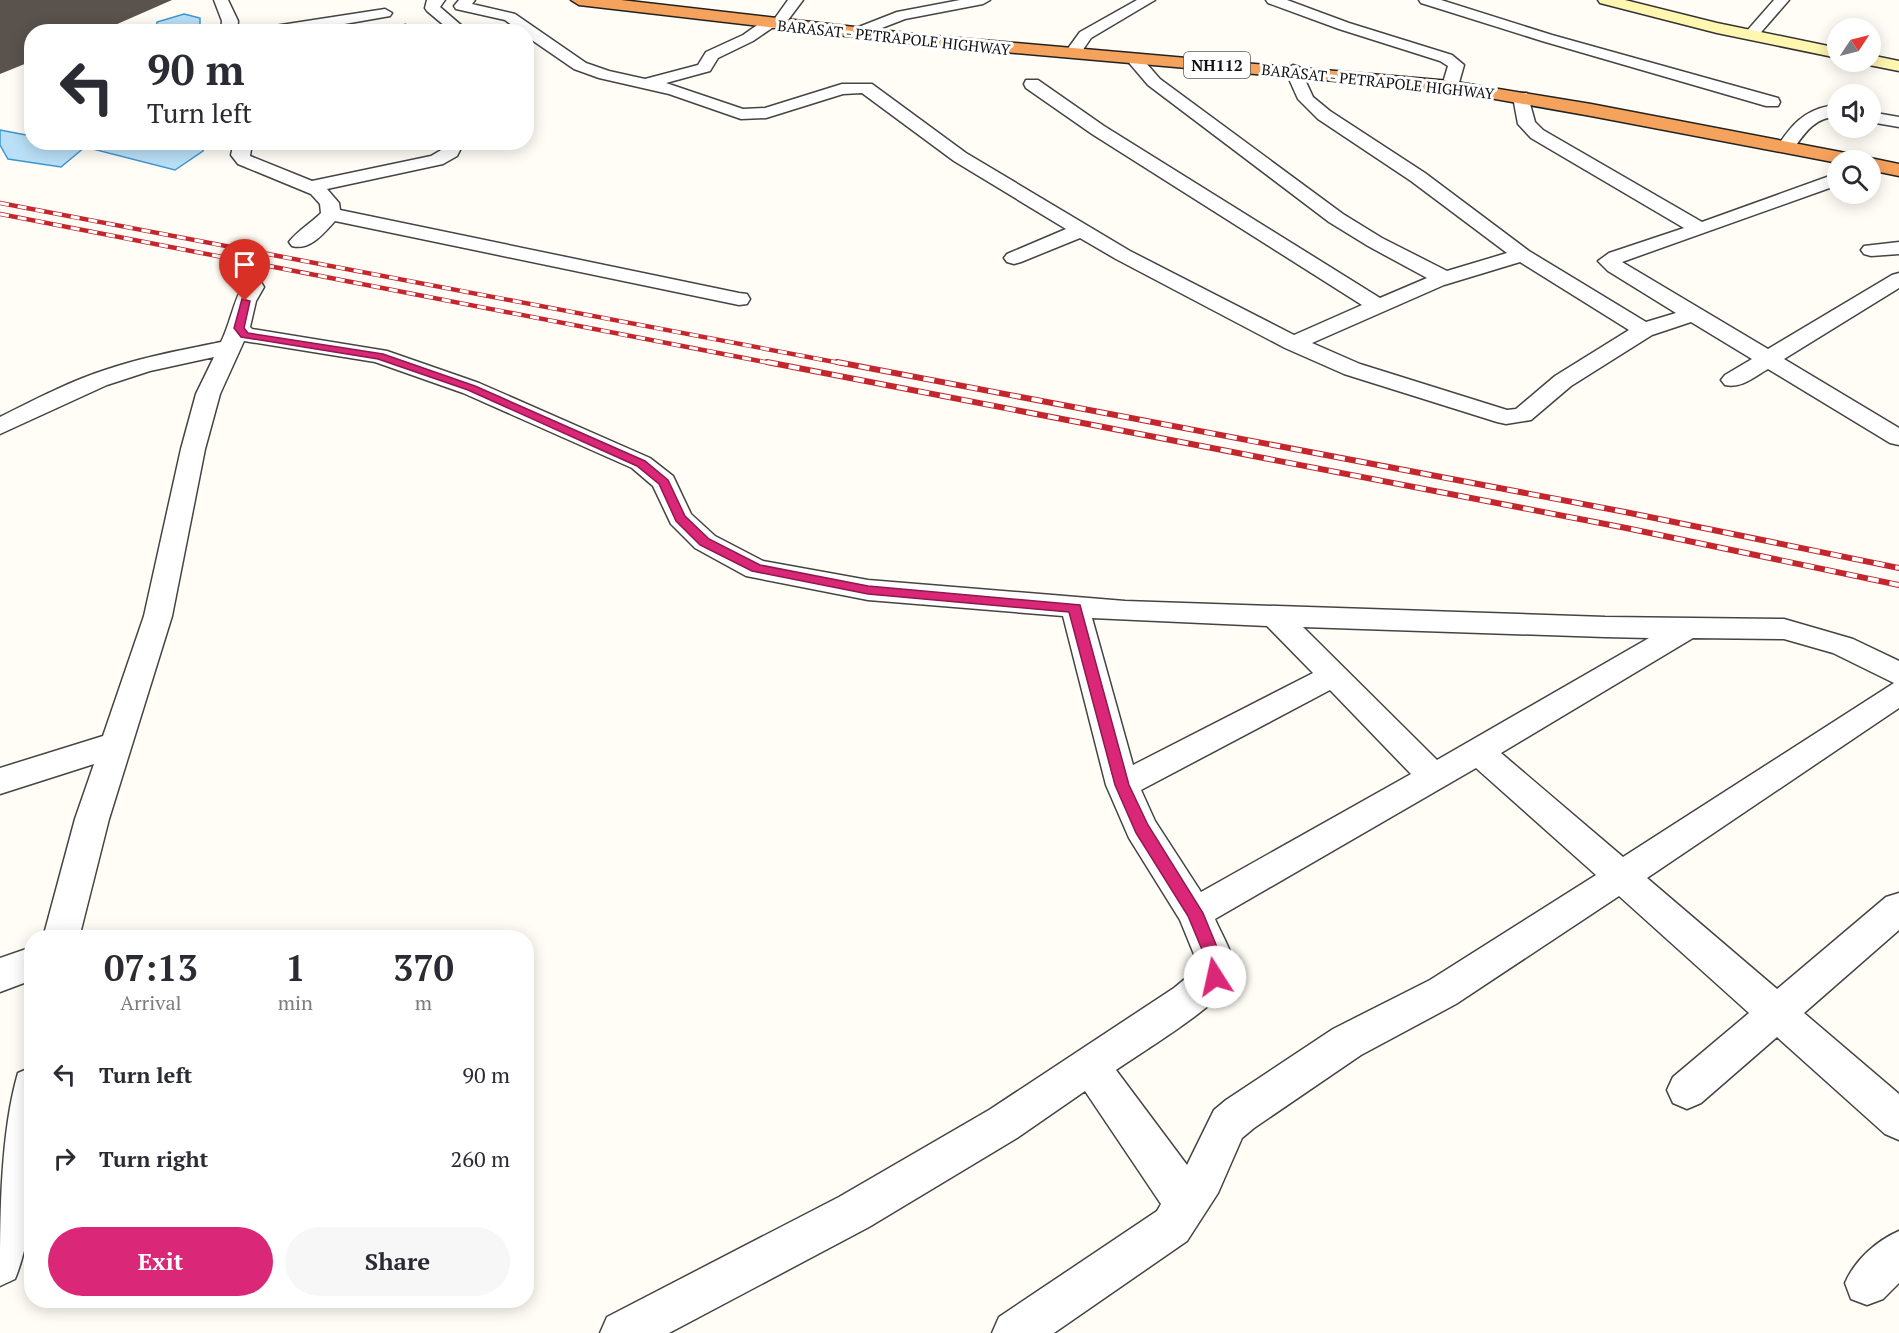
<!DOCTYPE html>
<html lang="en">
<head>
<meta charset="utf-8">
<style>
  :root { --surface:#fff; --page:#f7f7f7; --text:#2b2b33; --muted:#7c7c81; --accent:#db2777 }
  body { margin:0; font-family:"PT Serif",serif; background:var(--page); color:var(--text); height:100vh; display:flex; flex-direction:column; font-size:22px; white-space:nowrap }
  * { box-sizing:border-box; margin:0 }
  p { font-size:20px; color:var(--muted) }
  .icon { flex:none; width:33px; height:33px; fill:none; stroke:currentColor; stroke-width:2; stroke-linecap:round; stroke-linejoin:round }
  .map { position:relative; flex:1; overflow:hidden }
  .side { position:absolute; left:24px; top:930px; width:510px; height:378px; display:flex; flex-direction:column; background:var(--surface); border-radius:24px; box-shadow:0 3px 15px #0003 }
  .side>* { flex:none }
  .hud { position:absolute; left:24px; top:24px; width:510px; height:126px; border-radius:24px; box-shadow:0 3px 15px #0003; background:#fff; color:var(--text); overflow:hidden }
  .needle { width:39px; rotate:55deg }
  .tools { position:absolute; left:1827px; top:18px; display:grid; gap:12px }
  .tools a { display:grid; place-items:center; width:54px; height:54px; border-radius:50%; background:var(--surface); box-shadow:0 3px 15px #0003; font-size:30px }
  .pin { position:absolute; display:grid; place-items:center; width:51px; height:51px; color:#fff; margin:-62px -26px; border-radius:50% 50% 50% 0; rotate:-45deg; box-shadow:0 0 6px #0007 }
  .pin .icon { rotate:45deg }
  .me { position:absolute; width:66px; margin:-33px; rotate:350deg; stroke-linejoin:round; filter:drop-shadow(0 0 4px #0008) }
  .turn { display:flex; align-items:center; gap:21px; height:126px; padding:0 24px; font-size:27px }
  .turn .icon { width:78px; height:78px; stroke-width:2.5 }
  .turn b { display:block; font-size:42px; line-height:51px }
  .eta { display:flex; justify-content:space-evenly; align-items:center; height:102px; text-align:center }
  .eta b { font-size:36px; font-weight:800; line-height:42px }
  .button { display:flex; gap:12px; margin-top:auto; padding:12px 24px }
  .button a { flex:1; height:69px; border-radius:36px; background:var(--accent); color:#fff; font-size:24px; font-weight:800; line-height:69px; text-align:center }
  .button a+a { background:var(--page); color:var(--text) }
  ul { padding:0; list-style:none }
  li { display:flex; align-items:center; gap:18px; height:84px; padding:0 24px }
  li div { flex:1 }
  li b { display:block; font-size:22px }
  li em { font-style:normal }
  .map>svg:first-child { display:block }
</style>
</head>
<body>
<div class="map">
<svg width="1899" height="1333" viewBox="0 0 1899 1333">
  <rect width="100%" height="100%" fill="#fffdf5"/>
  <g fill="#b9e0f7" stroke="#3f96cf" stroke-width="1.5">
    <polygon points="184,14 200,18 200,29 156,31 157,22"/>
    <polygon points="0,130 31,136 32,142 205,143 203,151 175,170 85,147 61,167 8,159 0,145"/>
  </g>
  <polygon fill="#5a524d" points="0,0 172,0 99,32 32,32 32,61 0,74"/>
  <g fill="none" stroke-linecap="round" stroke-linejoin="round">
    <g stroke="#444" stroke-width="3">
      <g id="street">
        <polygon points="214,0 228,0 238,21 237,32 221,32 222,21"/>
        <polygon points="427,0 445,0 440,7 469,32 452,32 427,11 425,8"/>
        <path d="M 459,0 L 475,0 L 472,4 L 515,14 L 586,63 L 609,71 L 645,79 L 698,65 L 706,52 L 743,35 L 763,21 L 773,21 L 788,0 L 803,0 L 782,28 L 772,28 L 753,41 L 718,58 L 710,71 L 666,83 L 743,109 L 765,108 L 842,84 L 872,84 L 966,153 L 1130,251 L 1294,335 L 1362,305 L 1092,134 L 1026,88 L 1024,84 L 1026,80 L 1038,80 L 1104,126 L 1380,298 L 1427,278 L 1368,246 L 1329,222 L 1148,85 L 1125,58 L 1127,55 L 1139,55 L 1160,79 L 1343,214 L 1382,238 L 1447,271 L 1507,253 L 1411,181 L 1318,119 L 1298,99 L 1285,70 L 1293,65 L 1299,67 L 1313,97 L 1330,111 L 1425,173 L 1529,251 L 1646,322 L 1676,313 L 1608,271 L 1598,261 L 1609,253 L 1684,228 L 1531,138 L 1518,124 L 1513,97 L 1515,93 L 1527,93 L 1535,122 L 1543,130 L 1702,222 L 1838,173 L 1838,185 L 1622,262 L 1768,349 L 1892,275 L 1899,273 L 1899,288 L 1784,359 L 1899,428 L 1899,445 L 1890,443 L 1768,369 C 1754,377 1741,389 1725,385 L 1721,380 L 1725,375 L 1752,359 L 1691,322 L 1652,335 L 1571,386 L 1531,420 L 1506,424 L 1497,422 L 1344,374 L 1285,348 L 1116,259 L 1080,238 L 1021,262 L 1014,264 L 1007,262 L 1004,258 L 1007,254 L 1066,229 L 954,161 L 862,93 L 843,94 L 766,118 L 741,119 L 669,94 L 599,78 L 574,69 L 526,36 L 526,32 L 521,32 L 505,20 L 456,9 L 454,6 ZM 1520,262 L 1629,330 L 1555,376 L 1516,409 L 1507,410 L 1360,364 L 1312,343 L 1444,285 Z"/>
        <polygon points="960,0 990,0 983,4 905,19 856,38 848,33 851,30 897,12"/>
        <polygon points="1137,0 1155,0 1091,38 1078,57 1066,57 1064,54 1080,32"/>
        <polygon points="1266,0 1287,0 1349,23 1452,55 1464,65 1458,86 1450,91 1444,90 1442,86 1448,66 1440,61 1339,29 1268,3"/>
        <polygon points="1419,0 1441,0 1552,35 1778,98 1780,102 1778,106 1766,106 1542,41 1421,3"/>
        <polygon points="1774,0 1789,0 1756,38 1746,38 1743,35 1746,32"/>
        <polygon points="385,9 392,13 390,16 299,32 261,32 268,27"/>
        <polygon points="405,25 410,27 412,32 392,32"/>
        <path d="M 1829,106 L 1838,107 L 1838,117 C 1815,116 1804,134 1792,151 L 1780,151 L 1777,147 C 1791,126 1803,111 1829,106 Z"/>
        <polygon points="1870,112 1899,117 1899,127 1870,122"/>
        <path d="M 234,142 L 252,142 L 250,156 L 312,181 L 431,156 L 443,149 L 446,142 L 464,142 L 457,156 L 443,164 L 327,189 L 339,203 L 340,210 L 739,293 L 747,294 L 750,299 L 747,304 L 739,305 L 335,221 C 324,233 310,251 292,246 L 289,242 C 297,231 311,223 321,213 L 320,204 L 311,194 L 238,164 L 231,155 Z"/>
        <polygon points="1899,242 1899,254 1871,256 1864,254 1861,250 1864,246"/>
        <path d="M 253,281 L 261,282 L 264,287 L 256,301 L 250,327 L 252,329 L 387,351 L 479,383 L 650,458 L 673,476 L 691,514 L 715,536 L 763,561 L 868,580 L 1125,601 L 1605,617 L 1784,619 L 1853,639 L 1899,661 L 1899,708 L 1647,878 L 1777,989 L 1886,897 L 1899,893 L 1899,930 L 1804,1013 L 1899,1094 L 1899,1140 L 1885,1134 L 1777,1037 L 1701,1103 L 1687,1109 L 1673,1103 L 1667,1090 L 1673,1077 L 1749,1013 L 1619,896 L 1456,1004 L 1361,1055 L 1254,1128 L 1242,1138 L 1218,1193 L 1187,1241 L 1054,1333 L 992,1333 L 999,1317 L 1157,1211 L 1161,1204 L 1085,1091 L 1017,1138 L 869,1227 L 669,1333 L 600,1333 L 607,1317 L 839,1197 L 989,1110 L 1174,988 L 1197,969 L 1198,964 L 1180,920 L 1129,838 L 1106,785 L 1063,616 L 868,600 L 746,576 L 695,548 L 671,524 L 653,486 L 632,468 L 463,393 L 375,362 L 244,341 L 220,394 L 205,449 L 172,616 L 109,819 L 79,938 L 43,938 L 75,819 L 94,764 L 0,794 L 0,768 L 103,736 L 144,616 L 181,449 L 196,394 L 214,357 L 150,371 L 107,385 L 0,434 L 0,417 C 34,400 68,382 105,370 C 143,357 182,350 221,342 C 231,322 233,301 245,282 ZM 1092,618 L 1267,626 L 1313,673 L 1133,765 ZM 1303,627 L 1605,637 L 1649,638 L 1437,760 ZM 1693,638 L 1784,639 L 1833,653 L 1894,683 L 1623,857 L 1501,753 ZM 1330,690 L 1411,774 L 1201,892 L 1155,821 L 1141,790 ZM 1476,768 L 1596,875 L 1430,980 L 1333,1029 L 1226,1100 L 1214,1110 L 1187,1165 L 1116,1070 C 1140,1053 1229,1000 1234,976 C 1237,958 1222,936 1215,919 Z"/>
        <polygon points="32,947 32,980 0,992 0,958"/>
        <path d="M 32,1067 C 32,1133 40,1219 15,1279 L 0,1286 C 0,1219 0,1135 18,1073 Z"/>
        <path d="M 1899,1231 L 1899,1283 L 1883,1299 L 1867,1305 L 1851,1299 L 1845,1283 C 1855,1260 1876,1241 1899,1231 Z"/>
      </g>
    </g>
    <g stroke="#333" stroke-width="3">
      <g id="secondary">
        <polygon points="1598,0 1625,0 1717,23 1838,48 1838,58 1717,33 1600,3"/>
        <polygon points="1870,55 1899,61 1899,71 1864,64 1862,62 1870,62"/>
      </g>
    </g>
    <g stroke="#222" stroke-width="3">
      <g id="highway">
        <polygon points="571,0 621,0 924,35 1450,81 1591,104 1851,154 1858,156 1861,160 1838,160 1838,163 1591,116 1450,91 924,45 579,5"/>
        <polygon points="1870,158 1899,164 1899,176 1870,170 1870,160 1862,160"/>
      </g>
    </g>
    <use href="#street" fill="#fff" fill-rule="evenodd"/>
    <use href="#secondary" fill="#fff6b0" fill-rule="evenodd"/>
    <use href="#highway" fill="#f5a25d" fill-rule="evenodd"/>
    <g stroke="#c4262e" stroke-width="4.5">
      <g id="rail-far1">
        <polyline points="0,203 845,364"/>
        <polyline points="0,214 775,364"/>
      </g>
    </g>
    <g stroke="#c4262e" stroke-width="6">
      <g id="rail">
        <polyline points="767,362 1626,528 1899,585"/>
        <polyline points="837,362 1625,512 1899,568"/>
      </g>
    </g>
    <use href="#rail-far1" stroke="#fff" stroke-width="3" stroke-dasharray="9" stroke-linecap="butt"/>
    <use href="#rail" stroke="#fff" stroke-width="4" stroke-dasharray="11" stroke-linecap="butt"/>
  </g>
  <polygon fill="#db2777" stroke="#8e194d" stroke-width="1.5" points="242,299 250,301 244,328 248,333 383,354 475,386 645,461 668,480 685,516 709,539 760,565 868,586 1080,605 1129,785 1148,825 1203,913 1224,964 1221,982 1215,984 1209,982 1207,977 1208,964 1188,916 1136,833 1115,785 1069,612 868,594 752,571 700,545 676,521 659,484 637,466 468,390 378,359 241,337 234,328"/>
  <g text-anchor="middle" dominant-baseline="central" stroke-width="6" stroke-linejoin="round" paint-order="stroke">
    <g font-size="15" fill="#111" stroke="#fff">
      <text transform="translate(894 37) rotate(6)">BARASAT - PETRAPOLE HIGHWAY</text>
      <text transform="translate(1378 81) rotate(6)">BARASAT - PETRAPOLE HIGHWAY</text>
    </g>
    <rect fill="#fff" stroke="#585858" stroke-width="1.5" x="1184" y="52" width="66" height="26" rx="4.5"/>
    <g font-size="16" font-weight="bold" fill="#111">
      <text x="1217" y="65">NH112</text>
    </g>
  </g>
</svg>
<div class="tools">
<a><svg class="needle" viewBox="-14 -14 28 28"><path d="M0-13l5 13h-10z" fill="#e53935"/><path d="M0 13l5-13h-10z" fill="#7c7c81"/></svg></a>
<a><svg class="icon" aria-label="sound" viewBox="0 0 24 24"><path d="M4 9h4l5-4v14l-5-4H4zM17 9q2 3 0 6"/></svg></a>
<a><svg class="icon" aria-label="search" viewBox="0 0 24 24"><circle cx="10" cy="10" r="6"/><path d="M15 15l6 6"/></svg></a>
</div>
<div class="pin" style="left:245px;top:301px;background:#d93025"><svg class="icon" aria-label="arrive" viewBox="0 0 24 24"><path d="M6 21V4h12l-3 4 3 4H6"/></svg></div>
<svg class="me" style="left:1215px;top:977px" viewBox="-20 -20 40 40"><circle r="19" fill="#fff"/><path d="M0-13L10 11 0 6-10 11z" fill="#db2777"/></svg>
<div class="hud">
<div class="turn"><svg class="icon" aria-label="left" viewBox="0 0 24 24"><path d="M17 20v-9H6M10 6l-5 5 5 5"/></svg><div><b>90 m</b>Turn left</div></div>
</div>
<section class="side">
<div class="eta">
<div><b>07:13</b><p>Arrival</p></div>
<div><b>1</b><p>min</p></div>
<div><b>370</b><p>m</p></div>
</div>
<ul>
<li><svg class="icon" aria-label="left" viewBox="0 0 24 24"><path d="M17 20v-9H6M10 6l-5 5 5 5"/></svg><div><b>Turn left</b></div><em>90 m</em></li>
<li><svg class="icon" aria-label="right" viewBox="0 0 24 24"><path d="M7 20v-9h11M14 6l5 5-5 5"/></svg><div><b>Turn right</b></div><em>260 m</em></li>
</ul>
<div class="button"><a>Exit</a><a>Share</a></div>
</section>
</div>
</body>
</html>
